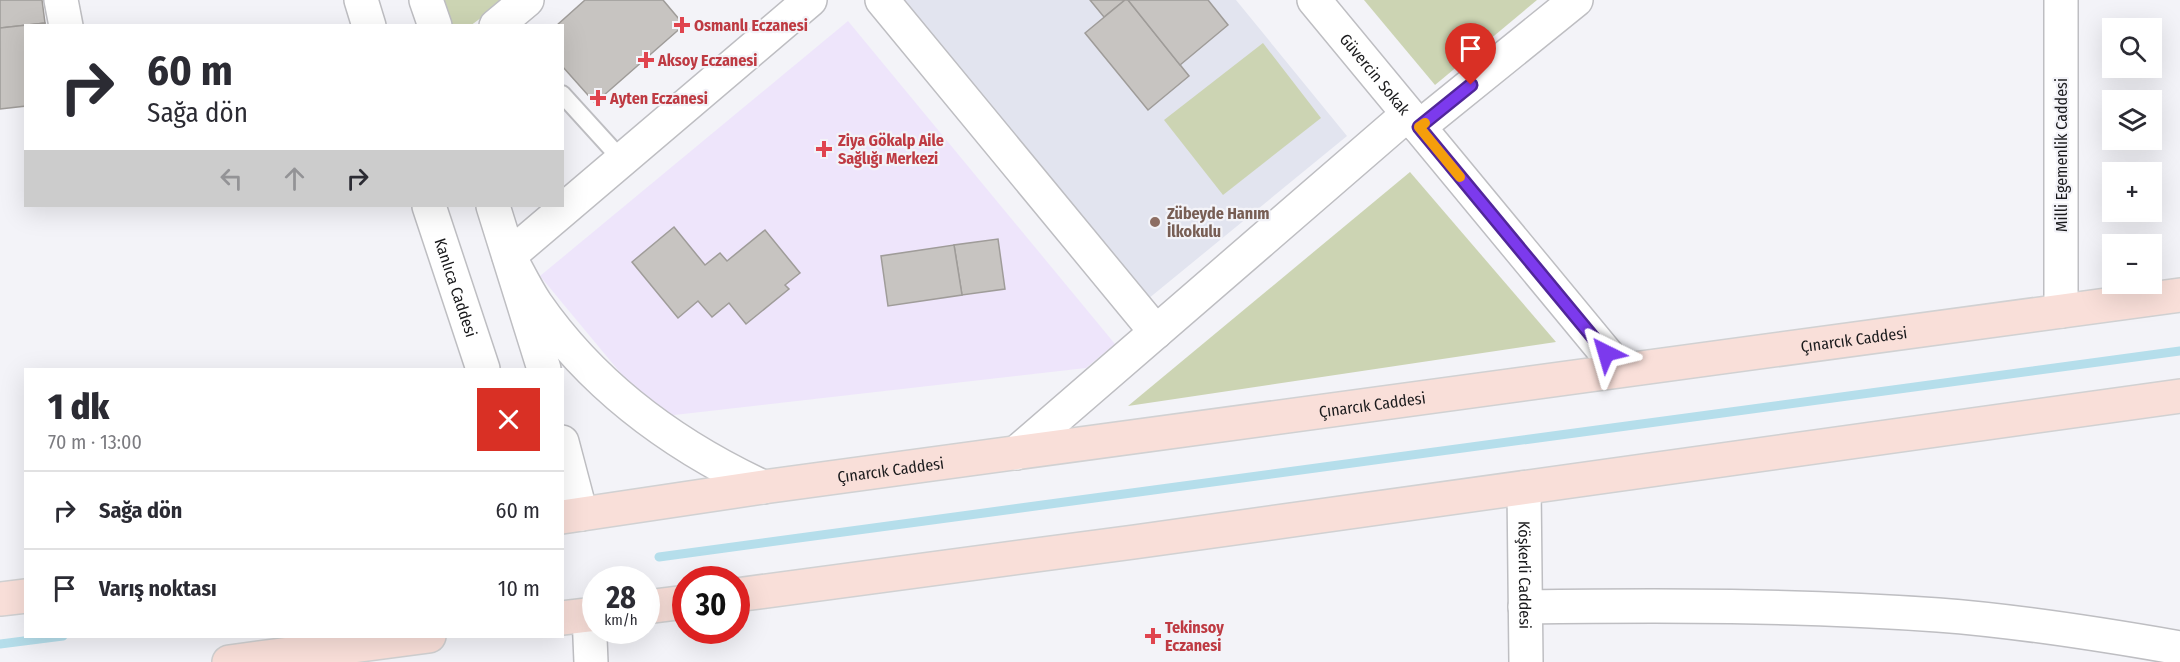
<!DOCTYPE html>
<html lang="tr">
<head>
<meta charset="utf-8">
<style>
  :root { --surface:#fff; --page:#f7f7f7; --text:#2b2b33; --muted:#7c7c81; --line:#e1e1e2 }
  body { margin:0; font-family:"Fira Sans Condensed",sans-serif; background:var(--page); color:var(--text); height:100vh; display:flex; flex-direction:column; font-size:22px; white-space:nowrap }
  * { box-sizing:border-box; margin:0 }
  p { font-size:20px; color:var(--muted) }
  .icon { flex:none; width:33px; height:33px; fill:none; stroke:currentColor; stroke-width:2; stroke-linecap:round; stroke-linejoin:round }
  .map { position:relative; flex:1; overflow:hidden }
  .drawer { position:absolute; left:24px; top:368px; width:540px; height:270px; display:flex; flex-direction:column; background:var(--surface); border-radius:0px; box-shadow:0 6px 24px #0002 }
  .drawer>* { flex:none }
  .top-card { position:absolute; left:24px; top:24px; width:540px; height:183px; border-radius:0px; box-shadow:0 6px 24px #0002; background:#fff; color:var(--text); overflow:hidden }
  .buttons { position:absolute; left:2102px; top:18px; display:grid; gap:12px }
  .buttons a { display:grid; place-items:center; width:60px; height:60px; border-radius:0px; background:var(--surface); box-shadow:0 6px 24px #0002; font-size:30px }
  .speed { position:absolute; left:582px; top:566px; display:flex; gap:12px; font-size:30px; font-weight:700; text-align:center }
  .speed>* { display:grid; place-content:center; width:78px; height:78px; border-radius:50%; background:var(--surface); box-shadow:0 6px 24px #0002; line-height:1 }
  .speed small { font-size:15px; font-weight:400 }
  .speed .limit { border:9px solid #d22; background:#fff; color:#111 }
  .pin { position:absolute; display:grid; place-items:center; width:51px; height:51px; color:#fff; margin:-62px -26px; border-radius:50% 50% 50% 0; rotate:-45deg; box-shadow:0 0 6px #0007 }
  .pin .icon { rotate:45deg }
  .me { position:absolute; width:66px; margin:-33px; rotate:320deg; stroke-linejoin:round; filter:drop-shadow(0 0 4px #0008) }
  .turn { display:flex; align-items:center; gap:21px; height:126px; padding:0 24px; font-size:27px }
  .turn .icon { width:78px; height:78px; stroke-width:2.5 }
  .turn b { display:block; font-size:42px; line-height:51px }
  .lanes { display:flex; align-items:center; height:57px; padding:0 24px; background:#0003; justify-content:center; gap:30px; direction:ltr }
  .lanes .off { opacity:.35 }
  .round { display:grid; place-items:center; flex:none; width:63px; height:63px; border-radius:0px; background:var(--page) }
  .head { display:flex; align-items:center; justify-content:space-between; height:102px; padding:0 24px }
  h1 { font-size:36px; font-weight:800; line-height:45px }
  ul { padding:0; list-style:none }
  li { display:flex; align-items:center; gap:18px; height:78px; padding:0 24px; border-top:2px solid var(--line) }
  li div { flex:1 }
  li b { display:block; font-size:22px }
  li em { font-style:normal }
  .map>svg:first-child { display:block }
</style>
</head>
<body>
<div class="map">
<svg width="2180" height="662" viewBox="0 0 2180 662">
  <rect width="100%" height="100%" fill="#f3f3f8"/>
  <polygon fill="#e2e4ef" points="887,0 1236,0 1347,136 1137,308"/>
  <polygon fill="#eee5fb" points="848,21 1115,344 1086,368 657,417 540,276"/>
  <g fill="#ccd4b3">
    <polygon points="437,0 505,0 470,26 447,25"/>
    <polygon points="1364,0 1537,0 1435,85"/>
    <polygon points="1263,43 1321,118 1223,195 1164,120"/>
    <polygon points="1410,172 1556,342 1128,406"/>
  </g>
  <g fill="none" stroke-linecap="round" stroke-linejoin="round">
    <g stroke="#b5deeb" stroke-width="9">
      <polyline points="659,557 2180,351"/>
      <polyline points="0,644 63,636"/>
    </g>
  </g>
  <g fill="#c7c4c1" stroke="#9f9c99" stroke-width="1.5">
    <polygon points="0,0 42,0 45,23 0,28"/>
    <polygon points="585,0 663,0 684,25 595,103 562,66 562,26 556,26"/>
    <polygon points="1090,0 1125,0 1104,17"/>
    <polygon points="1125,0 1128,0 1189,76 1148,110 1085,33"/>
    <polygon points="1128,0 1208,0 1228,25 1180,65"/>
    <polygon points="45,23 45,26 26,26 26,106 0,109 0,28"/>
    <polygon points="674,227 705,265 720,253 727,261 765,230 800,273 785,285 789,289 746,324 729,303 712,317 698,301 678,318 632,262"/>
    <polygon points="998,239 1005,289 962,295 954,245"/>
    <polygon points="954,245 962,295 888,306 881,256"/>
  </g>
  <g fill="none" stroke-linecap="round" stroke-linejoin="round">
    <g stroke="#bebec2" stroke-width="20">
      <polyline id="service" points="562,94 622,160"/>
    </g>
    <g stroke="#bebec2" stroke-width="36">
      <g id="minor">
        <polyline points="61,0 66,26"/>
        <polyline points="361,0 369,26"/>
        <polyline points="426,0 435,26"/>
        <polyline points="882,0 1156,332"/>
        <path id="s1" d="M 1314,0 L 1620,370"/>
        <polyline points="2061,0 2061,311"/>
        <polyline points="496,26 527,0"/>
        <polyline points="1419,127 1576,0"/>
        <path id="s2" d="M 429,206 L 483,369"/>
        <polyline points="493,206 544,369"/>
        <polyline points="562,442 581,514"/>
        <polyline points="1016,453 1408,114"/>
        <path d="M 763,487 C 673,445 593,386 536,304 C 526,289 518,272 509,256 L 810,0"/>
        <path id="s3" d="M 1524,488 L 1526,662"/>
        <path d="M 1525,607 C 1663,605 1800,605 1938,615 C 2019,621 2100,634 2180,648"/>
        <polyline points="589,615 591,662"/>
      </g>
    </g>
    <g stroke="#d1d1d2" stroke-width="36">
      <g id="primary">
        <path id="s4" d="M 562,517 L 763,487 L 2180,295"/>
        <polyline points="736,595 1134,542 2180,396"/>
        <polyline points="0,599 26,596"/>
        <polyline points="646,607 686,602"/>
        <polyline points="562,618 596,614"/>
        <polyline points="229,662 429,636"/>
      </g>
    </g>
    <use href="#service" stroke="#fff" stroke-width="16"/>
    <use href="#minor" stroke="#fff" stroke-width="33"/>
    <use href="#primary" stroke="#f9dfd9" stroke-width="33"/>
  </g>
  <g fill="none" stroke-linecap="round" stroke-linejoin="round">
    <g stroke="#51269a" stroke-width="15">
      <polyline id="route" points="1471,85 1419,127 1606,353"/>
    </g>
    <use href="#route" stroke="#7c3aed" stroke-width="10"/>
    <polyline stroke="#f59e0b" stroke-width="10" points="1425,123 1419,127 1460,177"/>
  </g>
  <g fill="#e0444e" stroke="#f3f3f8" stroke-width="2">
    <path d="M679 16h6v6h6v6h-6v6h-6v-6h-6v-6h6z"/>
    <path d="M643 51h6v6h6v6h-6v6h-6v-6h-6v-6h6z"/>
    <path d="M595 89h6v6h6v6h-6v6h-6v-6h-6v-6h6z"/>
    <path d="M821 140h6v6h6v6h-6v6h-6v-6h-6v-6h6z"/>
    <path d="M1150 627h6v6h6v6h-6v6h-6v-6h-6v-6h6z"/>
  </g>
  <circle fill="#8d6e63" stroke="#f3f3f8" stroke-width="2" cx="1155" cy="222" r="6"/>
  <g text-anchor="middle" dominant-baseline="central" stroke-width="4.5" stroke-linejoin="round" paint-order="stroke">
    <g font-size="16" font-weight="bold" fill="#be3a42" stroke="#f3f3f8" text-anchor="start">
      <text x="694" y="25">Osmanlı Eczanesi</text>
      <text x="658" y="60">Aksoy Eczanesi</text>
      <text x="610" y="98">Ayten Eczanesi</text>
      <text x="838" y="140">Ziya Gökalp Aile<tspan x="838" dy="18">Sağlığı Merkezi</tspan></text>
      <text x="1165" y="627">Tekinsoy<tspan x="1165" dy="18">Eczanesi</tspan></text>
    </g>
    <g font-size="16" fill="#1a1a1c" stroke="#f3f3f8">
      <text stroke="none"><textPath href="#s1" startOffset="96">Güvercin Sokak</textPath></text>
      <text transform="translate(2061 155) rotate(-90)">Milli Egemenlik Caddesi</text>
      <text stroke="none"><textPath href="#s2" startOffset="86">Kanlıca Caddesi</textPath></text>
      <text stroke="none"><textPath href="#s4" startOffset="1304">Çınarcık Caddesi</textPath></text>
      <text stroke="none"><textPath href="#s4" startOffset="818">Çınarcık Caddesi</textPath></text>
      <text stroke="none"><textPath href="#s4" startOffset="332">Çınarcık Caddesi</textPath></text>
      <text stroke="none"><textPath href="#s3" startOffset="87">Köşkerli Caddesi</textPath></text>
    </g>
    <g font-size="16" font-weight="bold" fill="#785e54" stroke="#f3f3f8" text-anchor="start">
      <text x="1167" y="213">Zübeyde Hanım<tspan x="1167" dy="18">İlkokulu</tspan></text>
    </g>
  </g>
</svg>
<div class="buttons">
<a><svg class="icon" aria-label="search" viewBox="0 0 24 24"><circle cx="10" cy="10" r="6"/><path d="M15 15l6 6"/></svg></a>
<a><svg class="icon" aria-label="layers" viewBox="0 0 24 24"><path d="M12 4l9 5-9 5-9-5zM3 14l9 5 9-5"/></svg></a>
<a>+</a>
<a>−</a>
</div>
<div class="speed"><div>28<small>km/h</small></div><div class="limit">30</div></div>
<div class="pin" style="left:1471px;top:85px;background:#d93025"><svg class="icon" aria-label="arrive" viewBox="0 0 24 24"><path d="M6 21V4h12l-3 4 3 4H6"/></svg></div>
<svg class="me" style="left:1606px;top:353px" viewBox="-20 -20 40 40"><path d="M0-17L14 15 0 8-14 15z" fill="#7c3aed" stroke="#fff" stroke-width="4"/></svg>
<div class="top-card">
<div class="turn"><svg class="icon" aria-label="right" viewBox="0 0 24 24"><path d="M7 20v-9h11M14 6l5 5-5 5"/></svg><div><b>60 m</b>Sağa dön</div></div>
<div class="lanes"><svg class="icon off" aria-label="left" viewBox="0 0 24 24"><path d="M17 20v-9H6M10 6l-5 5 5 5"/></svg><svg class="icon off" aria-label="ahead" viewBox="0 0 24 24"><path d="M12 20V5M6 11l6-6 6 6"/></svg><svg class="icon" aria-label="right" viewBox="0 0 24 24"><path d="M7 20v-9h11M14 6l5 5-5 5"/></svg></div>
</div>
<section class="drawer">
<div class="head"><div><h1>1 dk</h1><p>70 m · 13:00</p></div><a class="round" style="background:#d93025;color:#fff"><svg class="icon" aria-label="close" viewBox="0 0 24 24"><path d="M6 6l12 12M18 6L6 18"/></svg></a></div>
<ul>
<li><svg class="icon" aria-label="right" viewBox="0 0 24 24"><path d="M7 20v-9h11M14 6l5 5-5 5"/></svg><div><b>Sağa dön</b></div><em>60 m</em></li>
<li><svg class="icon" aria-label="arrive" viewBox="0 0 24 24"><path d="M6 21V4h12l-3 4 3 4H6"/></svg><div><b>Varış noktası</b></div><em>10 m</em></li>
</ul>
</section>
</div>
</body>
</html>
